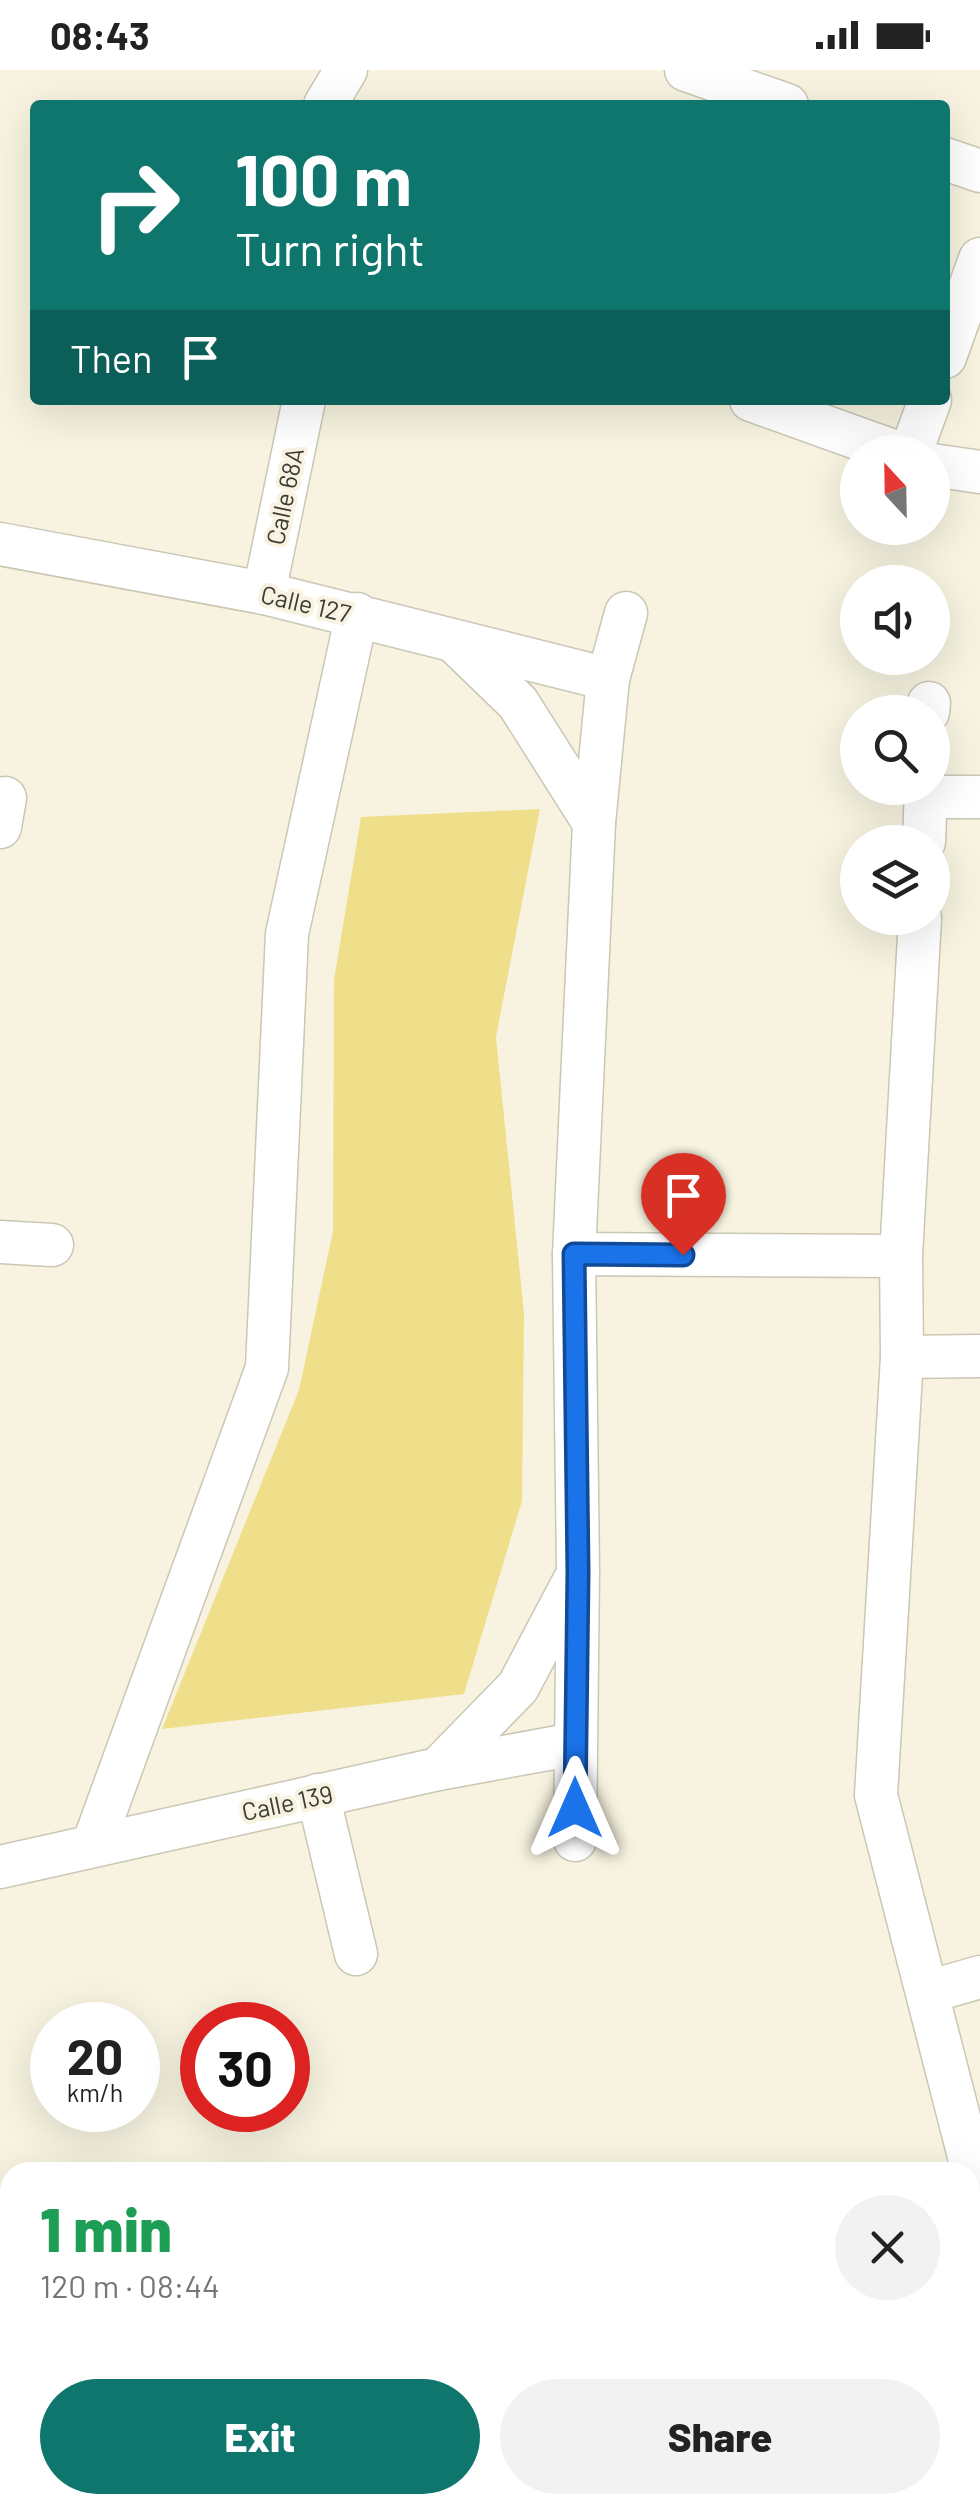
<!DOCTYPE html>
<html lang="en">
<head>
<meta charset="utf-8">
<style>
  :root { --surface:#fff; --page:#f2f2f2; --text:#222; --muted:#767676; --accent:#0f766e }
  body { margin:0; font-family:Barlow,sans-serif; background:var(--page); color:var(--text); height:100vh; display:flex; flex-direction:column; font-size:38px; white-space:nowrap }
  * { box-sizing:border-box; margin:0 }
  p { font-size:32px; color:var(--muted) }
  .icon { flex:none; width:55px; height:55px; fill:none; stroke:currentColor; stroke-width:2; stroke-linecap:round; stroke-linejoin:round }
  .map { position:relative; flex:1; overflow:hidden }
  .side { position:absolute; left:0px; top:2092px; width:980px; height:352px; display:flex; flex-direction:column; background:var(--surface); border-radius:30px 30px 0 0; box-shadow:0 10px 40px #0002 }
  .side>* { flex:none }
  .top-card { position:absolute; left:30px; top:30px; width:920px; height:305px; border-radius:10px; box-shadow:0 10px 40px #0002; background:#0f766e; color:#fff; overflow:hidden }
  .needle { width:65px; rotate:338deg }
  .fabs { position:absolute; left:840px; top:365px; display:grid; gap:20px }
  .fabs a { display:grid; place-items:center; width:110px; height:110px; border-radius:50%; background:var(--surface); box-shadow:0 10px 40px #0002; font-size:50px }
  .speed { position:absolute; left:30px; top:1932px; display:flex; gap:20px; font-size:50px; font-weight:700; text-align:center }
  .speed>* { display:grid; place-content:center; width:130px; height:130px; border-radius:50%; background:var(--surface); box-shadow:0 10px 40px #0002; line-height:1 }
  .speed small { font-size:25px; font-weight:400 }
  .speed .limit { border:15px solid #d22; background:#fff; color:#111 }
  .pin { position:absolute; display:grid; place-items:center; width:85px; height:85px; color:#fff; margin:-102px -42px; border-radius:50% 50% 50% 0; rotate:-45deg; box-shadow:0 0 10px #0007 }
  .pin .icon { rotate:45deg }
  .me { position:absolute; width:110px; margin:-55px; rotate:0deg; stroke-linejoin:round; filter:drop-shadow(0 0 8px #0008) }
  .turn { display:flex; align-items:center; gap:35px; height:210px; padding:0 40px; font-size:45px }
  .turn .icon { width:130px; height:130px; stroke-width:2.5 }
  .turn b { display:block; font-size:70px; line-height:85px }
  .then { display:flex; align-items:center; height:95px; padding:0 40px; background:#0003; gap:20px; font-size:38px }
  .round { display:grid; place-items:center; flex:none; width:105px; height:105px; border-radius:52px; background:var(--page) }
  .overview { display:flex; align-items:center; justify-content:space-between; height:170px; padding:0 40px }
  h1 { font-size:60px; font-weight:800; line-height:75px; color:#1e9e55 }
  .action { display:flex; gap:20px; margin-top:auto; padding:20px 40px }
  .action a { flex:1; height:115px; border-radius:60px; background:var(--accent); color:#fff; font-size:40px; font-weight:800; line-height:115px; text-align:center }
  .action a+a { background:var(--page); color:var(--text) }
  .status { display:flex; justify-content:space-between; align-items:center; height:70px; padding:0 50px; background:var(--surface); direction:ltr }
  .status svg { height:28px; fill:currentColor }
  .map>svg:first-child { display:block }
</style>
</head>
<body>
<div class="status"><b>08:43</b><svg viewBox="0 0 49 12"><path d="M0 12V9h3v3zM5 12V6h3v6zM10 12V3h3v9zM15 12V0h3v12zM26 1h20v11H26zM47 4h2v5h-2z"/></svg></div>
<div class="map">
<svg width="980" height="2444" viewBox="0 0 980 2444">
  <rect width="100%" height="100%" fill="#f7f3e0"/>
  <polygon fill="#efdf8b" points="540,739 496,967 524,1244 522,1431 464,1624 162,1659 299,1320 333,1161 334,909 361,747"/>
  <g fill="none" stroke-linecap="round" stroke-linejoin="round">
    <g stroke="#cac7b5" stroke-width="45">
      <g id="minor">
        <polyline points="686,0 787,35"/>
        <polyline points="325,35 346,0"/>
        <polyline points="945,89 980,101"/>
        <polyline points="945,287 980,189"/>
        <polyline points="751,330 896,382"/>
        <polyline points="911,382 930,330"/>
        <polyline points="932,395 980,402"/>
        <polyline points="0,474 264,523 608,609"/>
        <polyline points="264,523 304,330"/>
        <polyline points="455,572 518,633 594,753"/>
        <polyline points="928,642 929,633"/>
        <polyline points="926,727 980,727"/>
        <polyline points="0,757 5,728"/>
        <polyline points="924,772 926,718"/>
        <polyline points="920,848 901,1186 902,1287 876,1725 980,2129"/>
        <polyline points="0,1172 52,1175"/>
        <polyline points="574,1184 901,1186"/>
        <polyline points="902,1287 980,1286"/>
        <polyline points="438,1699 518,1617 574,1511"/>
        <polyline points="318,1725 356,1884"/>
        <polyline points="575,1770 578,1501 574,1184 594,753 608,609 626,543"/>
        <polyline points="93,1775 267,1298 287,864 357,544"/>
        <polyline points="0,1797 438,1699 575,1674"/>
        <polyline points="928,1922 980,1907"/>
      </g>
    </g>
    <use href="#minor" stroke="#fff" stroke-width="42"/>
  </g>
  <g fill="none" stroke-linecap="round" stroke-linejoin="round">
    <g stroke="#114b97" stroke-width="25">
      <polyline id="route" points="575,1738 578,1502 574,1184 683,1185"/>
    </g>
    <use href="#route" stroke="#1a73e8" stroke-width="18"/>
  </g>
  <g text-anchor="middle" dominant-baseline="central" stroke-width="8" stroke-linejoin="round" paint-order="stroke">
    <g font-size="25" fill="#3c3b34" stroke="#f7f3e0">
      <text transform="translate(284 426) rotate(-78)">Calle 68A</text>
      <text transform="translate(306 533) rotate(13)">Calle 127</text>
      <text transform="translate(287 1732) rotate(-12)">Calle 139</text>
    </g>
  </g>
</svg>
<div class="fabs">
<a><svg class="needle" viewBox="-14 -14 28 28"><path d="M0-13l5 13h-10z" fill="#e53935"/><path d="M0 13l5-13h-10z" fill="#767676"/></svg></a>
<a><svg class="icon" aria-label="sound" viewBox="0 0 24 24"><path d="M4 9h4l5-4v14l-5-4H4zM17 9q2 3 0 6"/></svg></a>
<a><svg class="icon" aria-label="search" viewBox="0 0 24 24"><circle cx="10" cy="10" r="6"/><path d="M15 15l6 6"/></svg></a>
<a><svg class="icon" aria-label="layers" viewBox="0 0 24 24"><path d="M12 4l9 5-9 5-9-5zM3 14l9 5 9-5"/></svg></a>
</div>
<div class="speed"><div>20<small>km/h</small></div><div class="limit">30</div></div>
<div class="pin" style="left:683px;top:1185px;background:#d93025"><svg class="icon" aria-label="arrive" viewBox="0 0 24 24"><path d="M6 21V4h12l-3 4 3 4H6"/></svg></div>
<svg class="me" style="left:575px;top:1738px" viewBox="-20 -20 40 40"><path d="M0-17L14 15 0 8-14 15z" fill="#1a73e8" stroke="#fff" stroke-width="4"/></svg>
<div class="top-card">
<div class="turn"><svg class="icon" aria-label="right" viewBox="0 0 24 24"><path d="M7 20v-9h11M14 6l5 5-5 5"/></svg><div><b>100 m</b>Turn right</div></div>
<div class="then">Then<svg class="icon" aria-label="arrive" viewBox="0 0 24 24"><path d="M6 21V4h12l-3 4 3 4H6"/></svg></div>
</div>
<section class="side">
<div class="overview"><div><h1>1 min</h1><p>120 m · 08:44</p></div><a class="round"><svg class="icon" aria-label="close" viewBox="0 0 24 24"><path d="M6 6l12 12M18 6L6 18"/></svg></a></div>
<div class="action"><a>Exit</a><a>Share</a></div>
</section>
</div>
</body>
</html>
